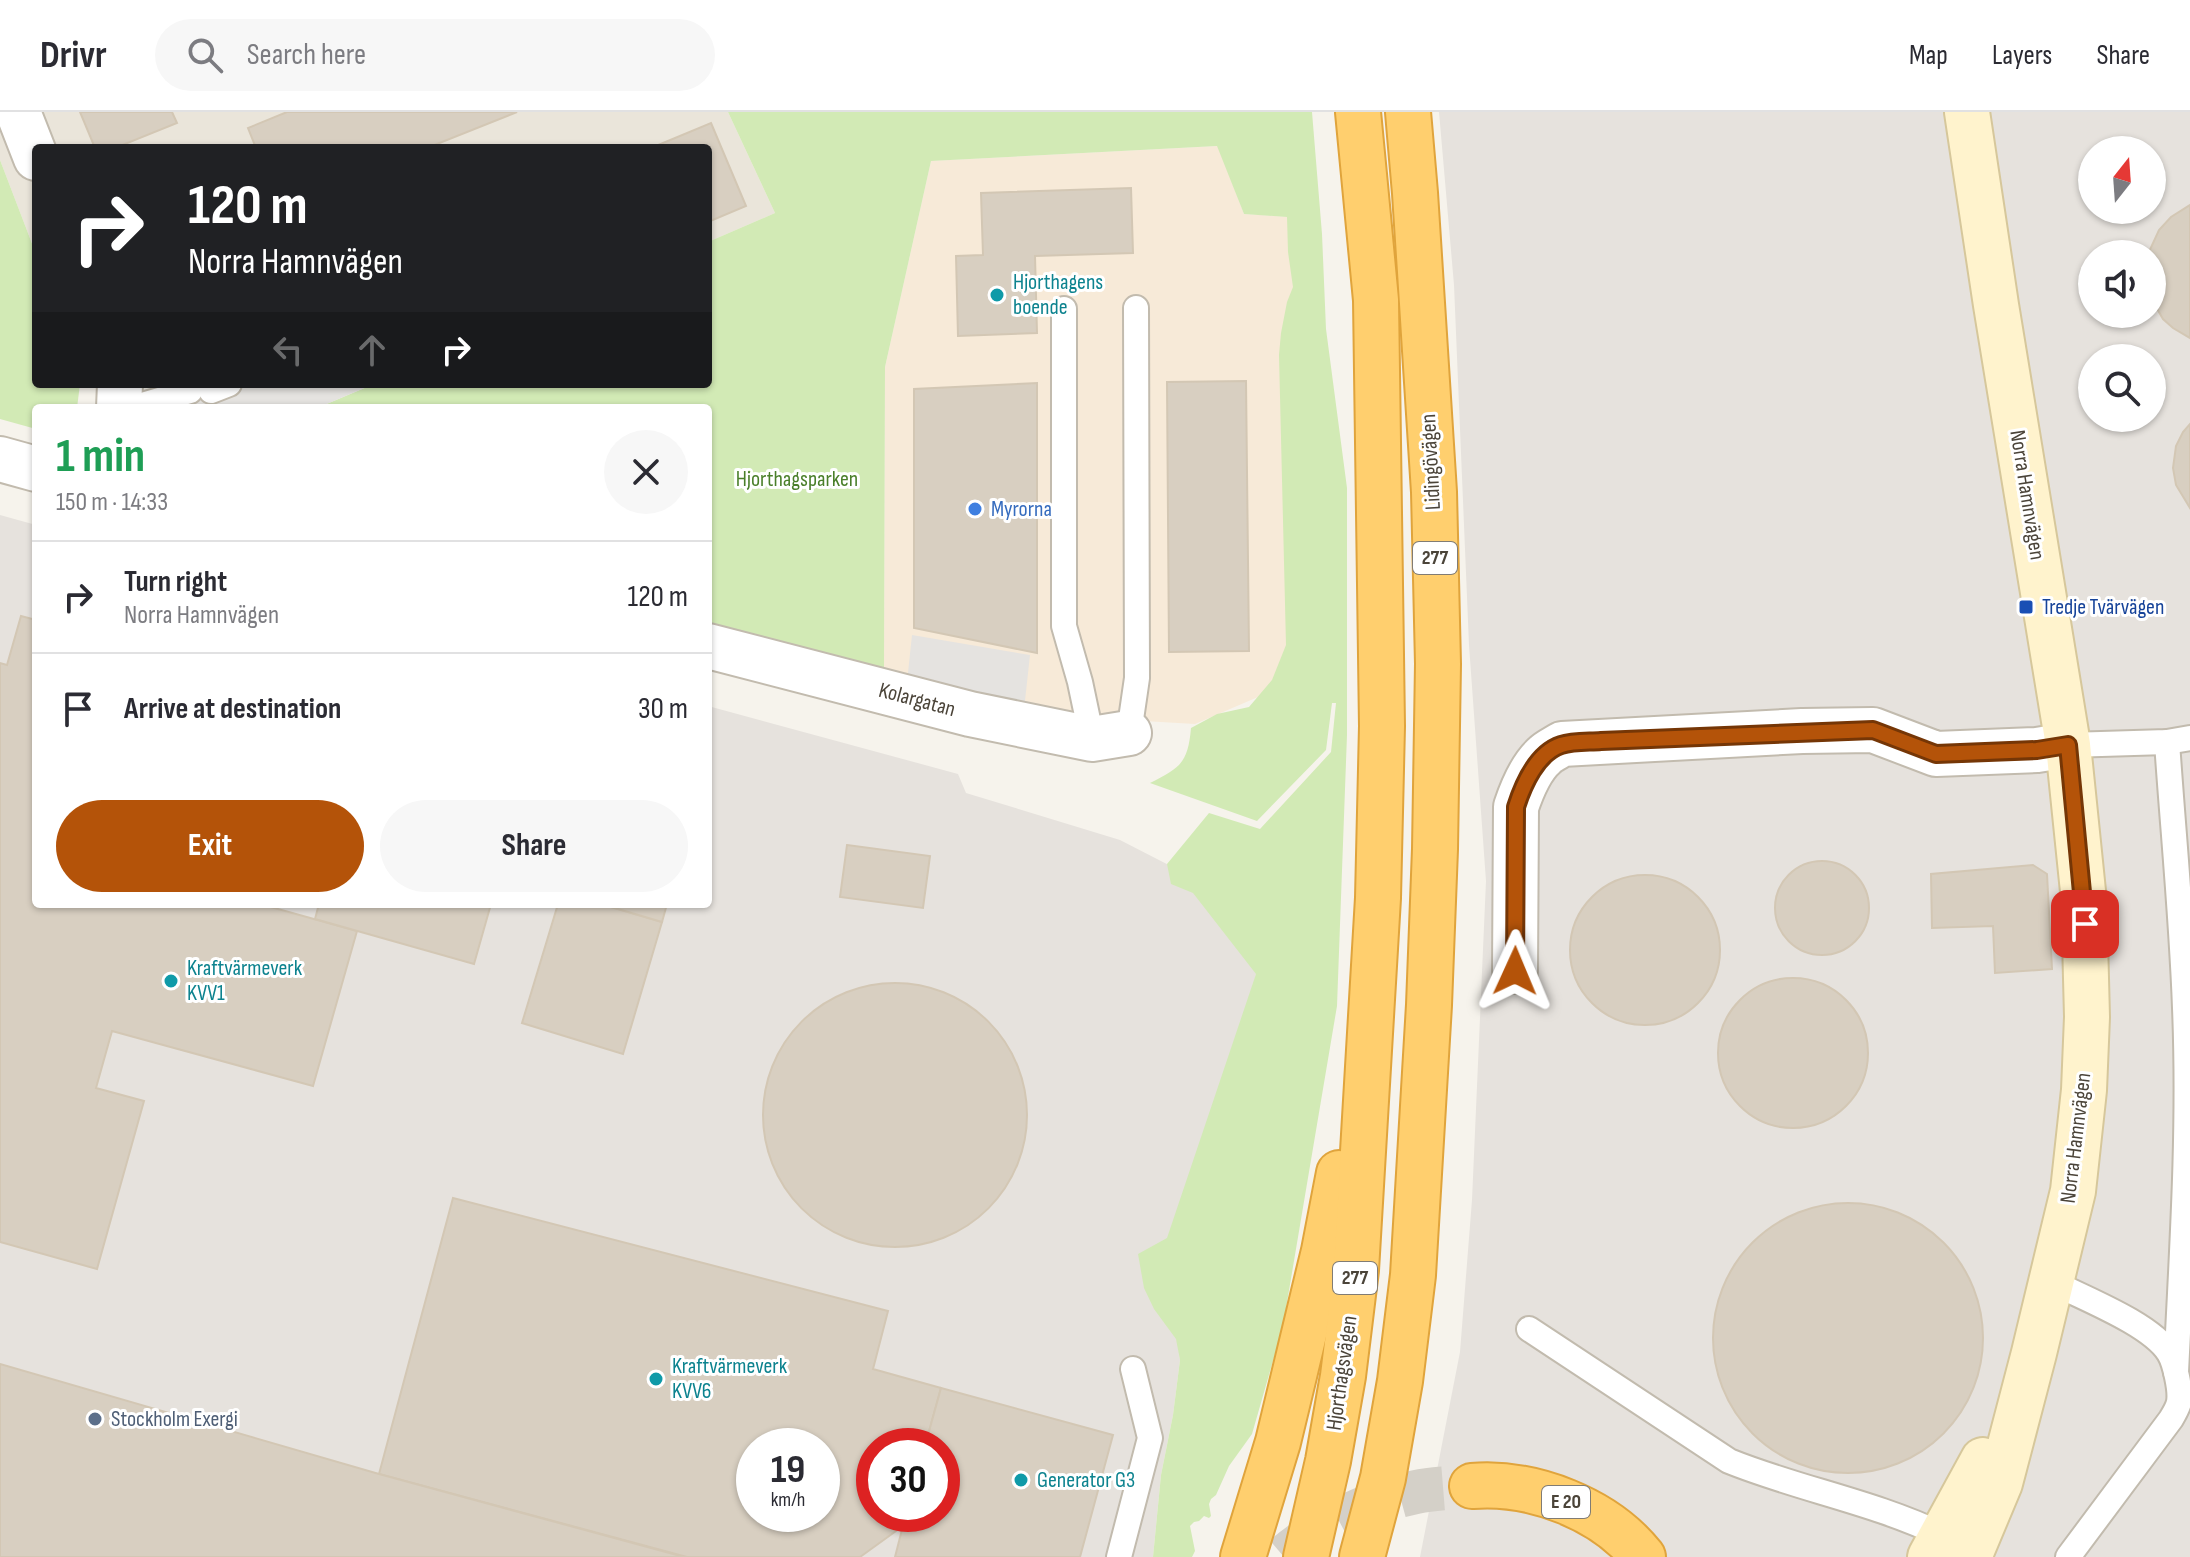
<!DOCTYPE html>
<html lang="en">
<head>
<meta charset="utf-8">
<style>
  :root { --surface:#fff; --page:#f7f7f7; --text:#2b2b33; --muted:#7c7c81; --line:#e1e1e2; --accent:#b45309 }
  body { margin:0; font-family:"Sofia Sans Condensed",sans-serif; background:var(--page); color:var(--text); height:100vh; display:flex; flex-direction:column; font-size:30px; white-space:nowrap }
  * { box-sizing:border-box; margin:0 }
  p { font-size:26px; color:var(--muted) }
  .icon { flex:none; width:44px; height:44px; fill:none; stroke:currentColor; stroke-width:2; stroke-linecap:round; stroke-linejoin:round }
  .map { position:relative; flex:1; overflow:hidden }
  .side { position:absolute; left:32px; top:292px; width:680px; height:504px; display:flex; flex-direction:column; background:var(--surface); border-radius:8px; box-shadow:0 2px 6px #0004 }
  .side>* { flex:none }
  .hud { position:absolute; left:32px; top:32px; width:680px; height:244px; border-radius:8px; box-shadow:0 2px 6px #0004; background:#202124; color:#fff; overflow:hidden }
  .needle { width:52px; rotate:17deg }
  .fabs { position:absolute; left:2078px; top:24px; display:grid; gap:16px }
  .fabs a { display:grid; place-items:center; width:88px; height:88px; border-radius:50%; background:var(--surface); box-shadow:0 2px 6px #0004; font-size:40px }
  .speed { position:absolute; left:736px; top:1316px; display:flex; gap:16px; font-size:40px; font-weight:700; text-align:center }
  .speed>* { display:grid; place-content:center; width:104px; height:104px; border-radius:50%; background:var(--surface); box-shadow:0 2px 6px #0004; line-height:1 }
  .speed small { font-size:20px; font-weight:400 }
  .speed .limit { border:12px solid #d22; background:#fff; color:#111 }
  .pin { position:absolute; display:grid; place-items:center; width:68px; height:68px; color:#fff; margin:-34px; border-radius:16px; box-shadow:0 4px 12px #0006 }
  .me { position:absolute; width:88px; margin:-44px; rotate:1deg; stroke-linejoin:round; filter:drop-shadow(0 0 6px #0008) }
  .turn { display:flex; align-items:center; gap:28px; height:168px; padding:0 24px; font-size:36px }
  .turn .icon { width:104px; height:104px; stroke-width:2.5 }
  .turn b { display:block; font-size:56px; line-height:68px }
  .lanes { display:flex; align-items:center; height:76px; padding:0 24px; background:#0003; justify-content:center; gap:40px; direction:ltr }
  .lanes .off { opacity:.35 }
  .round { display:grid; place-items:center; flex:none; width:84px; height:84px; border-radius:42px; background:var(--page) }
  .headline { display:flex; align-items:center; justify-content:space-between; height:136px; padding:0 24px }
  h1 { font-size:48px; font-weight:700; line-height:60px; color:#1e9e55 }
  .action { display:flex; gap:16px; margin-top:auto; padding:16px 24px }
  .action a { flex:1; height:92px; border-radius:48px; background:var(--accent); color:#fff; font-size:32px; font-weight:700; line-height:92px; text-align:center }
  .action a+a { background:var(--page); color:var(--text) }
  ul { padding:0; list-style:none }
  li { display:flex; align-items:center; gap:24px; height:112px; padding:0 24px; border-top:2px solid var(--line) }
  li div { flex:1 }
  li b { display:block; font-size:30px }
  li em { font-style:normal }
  header { display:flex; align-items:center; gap:48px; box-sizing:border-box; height:112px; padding:0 40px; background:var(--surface); border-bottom:2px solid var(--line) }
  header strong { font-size:38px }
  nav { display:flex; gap:44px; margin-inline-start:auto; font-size:28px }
  .search { width:560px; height:72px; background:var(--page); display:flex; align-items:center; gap:20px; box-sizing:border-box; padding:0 28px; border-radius:44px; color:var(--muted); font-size:30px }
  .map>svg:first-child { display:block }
</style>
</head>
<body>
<header>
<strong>Drivr</strong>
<div class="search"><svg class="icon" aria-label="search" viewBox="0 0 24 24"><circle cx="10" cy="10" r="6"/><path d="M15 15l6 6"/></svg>Search here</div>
<nav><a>Map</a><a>Layers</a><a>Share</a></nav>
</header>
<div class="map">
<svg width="2190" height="1445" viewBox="0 0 2190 1445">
  <rect width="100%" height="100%" fill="#f6f3ec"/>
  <polygon fill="#eae5da" points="0,0 728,0 775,101 708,130 708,36 36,36 36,142 0,48"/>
  <polygon fill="#f7ead8" points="1218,34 1244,102 1307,106 1337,551 1195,612 1058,604 884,557 885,255 931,49"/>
  <g fill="#e6e2dd" fill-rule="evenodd">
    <path d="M 1439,0 L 2190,0 L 2190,1445 L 1420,1445 L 1460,1240 L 1472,1088 L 1486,769 L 1469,533 L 1454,173 ZM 2092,38 L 2152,38 L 2152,98 L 2092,98 ZM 2092,142 L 2152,142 L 2152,202 L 2092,202 ZM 2092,246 L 2152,246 L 2152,306 L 2092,306 Z"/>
    <path d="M 0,403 L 36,413 L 36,792 L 708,792 L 708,594 L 958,662 L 966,681 L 1120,728 L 1268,804 L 1179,1238 L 1180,1248 L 1173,1303 L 1161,1363 L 1153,1445 L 0,1445 ZM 754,1334 L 822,1334 L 822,1402 L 754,1402 ZM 874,1334 L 942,1334 L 942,1402 L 874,1402 Z"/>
  </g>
  <g fill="#d2eab5">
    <path d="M 728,0 L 1312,0 L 1322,122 L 1326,217 L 1347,376 L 1347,623 L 1337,894 L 1283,1214 L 1252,1322 L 1229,1354 L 1216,1383 L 1211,1387 L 1209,1392 L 1211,1404 L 1209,1406 L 1204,1404 L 1199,1409 L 1194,1410 L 1190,1414 L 1195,1439 L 1192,1445 L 1153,1445 L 1161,1363 L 1173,1303 L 1180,1248 L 1176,1227 L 1154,1197 L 1144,1176 L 1138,1142 L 1167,1126 L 1256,862 L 1193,781 L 1171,772 L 1167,752 L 1209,701 L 1260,717 L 1331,640 L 1336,591 L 1332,591 L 1326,638 L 1257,709 L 1150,671 C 1180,656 1188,651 1191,616 L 1217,602 L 1249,595 L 1272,568 L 1286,533 L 1279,243 L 1281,221 L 1287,190 L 1293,175 L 1288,140 L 1287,105 L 1244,102 L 1217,34 L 931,49 L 885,255 L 884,557 L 708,513 L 708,296 L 317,296 L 374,272 L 708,272 L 708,130 L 775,101 Z"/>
    <polygon points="0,48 36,142 36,272 80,272 77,296 36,296 36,317 0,307"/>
  </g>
  <g fill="#e5e3e0">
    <polygon points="187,272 374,272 317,296 197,296"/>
    <polygon points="912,523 1030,543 1022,616 905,589"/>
  </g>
  <g fill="#d8cfc1" stroke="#d3c7b4" stroke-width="2" fill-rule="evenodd">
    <polygon points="80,0 172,0 177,11 115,36 95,36"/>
    <polygon points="287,0 517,0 427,36 256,36 248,16"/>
    <polygon points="711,11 746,94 708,110 708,36 651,36"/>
    <polygon points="1131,76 1133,141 1035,144 1037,221 958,224 956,144 983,143 981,81"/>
    <polygon points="2190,93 2190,226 2173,216 2163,207 2152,188 2152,142 2148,142 2159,118 2171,105"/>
    <polygon points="1246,269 1249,539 1169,540 1167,270"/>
    <polygon points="1037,271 1037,541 914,516 914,277"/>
    <polygon points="2190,312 2190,396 2176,373 2173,356 2176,334 2183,320"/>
    <polygon points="21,504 36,508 36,792 260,792 357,819 313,974 112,919 96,976 144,989 97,1157 0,1130 0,551 7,553"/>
    <polygon points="847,733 930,744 923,796 840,785"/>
    <circle cx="1822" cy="796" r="47"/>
    <polygon points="2033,753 2047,762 2052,857 1995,861 1993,814 1932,816 1931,762"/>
    <circle cx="1645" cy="838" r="75"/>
    <polygon points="319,792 491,792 474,852 315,807"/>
    <polygon points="558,792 601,792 662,810 623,942 522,911"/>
    <polygon points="601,792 667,792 662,810"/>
    <circle cx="1793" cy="941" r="75"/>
    <circle cx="895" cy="1003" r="132"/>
    <path d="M 453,1086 L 888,1199 L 873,1257 L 941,1276 L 925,1334 L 874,1334 L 874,1402 L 906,1402 L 903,1414 L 860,1445 L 687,1445 L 379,1362 ZM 754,1334 L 822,1334 L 822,1402 L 754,1402 Z"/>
    <circle cx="1848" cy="1226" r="135"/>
    <polygon points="0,1252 379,1362 684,1445 0,1445"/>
    <polygon points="941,1276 1113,1323 1080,1445 895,1445 906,1402 942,1402 942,1334 925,1334"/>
  </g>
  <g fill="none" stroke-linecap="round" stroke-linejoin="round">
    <path stroke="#d4d0c8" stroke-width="44" stroke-dasharray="44 22" stroke-linecap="butt" d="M 1284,1445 C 1322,1413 1368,1390 1416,1380 C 1434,1376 1454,1376 1472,1374"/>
    <g stroke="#c2bbae" stroke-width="28">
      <g id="lane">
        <polyline points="1064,197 1064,514 1080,570 1092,627"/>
        <polyline points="211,279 229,272"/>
        <polyline points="132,296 190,279"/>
        <polyline points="1129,621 1137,566 1136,196"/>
        <path d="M 2167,630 C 2173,719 2182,808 2185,896 C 2190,1018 2182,1139 2176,1260"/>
        <polyline points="2068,633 2167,630 2190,626"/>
        <path d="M 2052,1170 C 2083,1186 2151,1212 2169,1241 C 2175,1251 2181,1278 2179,1290 C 2178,1295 2174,1302 2171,1307 L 2068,1445"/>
        <path d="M 1529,1217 L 1729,1349 C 1798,1377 1874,1390 1942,1423"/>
        <polyline points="1119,1445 1150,1326 1133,1257"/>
      </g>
    </g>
    <g stroke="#c2bbae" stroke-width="48">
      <g id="street">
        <polyline points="18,0 36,46"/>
        <polyline points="119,296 120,272"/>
        <polyline points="0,347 36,357"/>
        <polyline points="708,534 970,602 1092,627 1129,621"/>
        <path d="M 1515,859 L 1516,695 C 1522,677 1531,655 1545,643 C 1549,639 1556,636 1562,632 L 1802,619 L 1873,618 L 1936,642 L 2037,638 L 2068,633"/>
      </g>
    </g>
    <g stroke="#d6c79b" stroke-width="48">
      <g id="secondary">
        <polyline points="1967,0 1996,193 2068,633 2084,789 2087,905 2084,978 2073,1079 2034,1241 2000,1371 1969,1445"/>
        <polyline points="1930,1445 1983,1348"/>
      </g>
    </g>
    <g stroke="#e0a43c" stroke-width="48">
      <g id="highway">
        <path d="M 1472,1374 C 1533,1369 1605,1397 1643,1445"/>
        <polyline points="1243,1445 1278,1330 1324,1139 1339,1061"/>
        <polyline points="1306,1445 1328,1349 1343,1264 1356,1158 1378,786 1382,614 1376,188 1358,0"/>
        <polyline points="1362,1445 1383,1366 1400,1269 1413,1163 1429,893 1435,737 1438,552 1434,380 1415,81 1408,0"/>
      </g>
    </g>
    <use href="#lane" stroke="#fff" stroke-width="24"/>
    <use href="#street" stroke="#fff" stroke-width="44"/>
    <use href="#secondary" stroke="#fff3cd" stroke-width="44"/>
    <use href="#highway" stroke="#ffcf6e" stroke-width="44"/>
  </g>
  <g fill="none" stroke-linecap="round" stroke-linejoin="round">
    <g stroke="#753606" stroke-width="20">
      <path id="route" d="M 1515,859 L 1516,695 C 1523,673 1537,641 1561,633 C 1573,629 1589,630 1601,629 L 1873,618 L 1936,642 L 2037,638 L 2068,633 L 2085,812"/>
    </g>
    <use href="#route" stroke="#b45309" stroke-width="14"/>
  </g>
  <g fill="#0f9aa8" stroke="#fff" stroke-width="3">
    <circle cx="997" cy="183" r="8"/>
    <circle cx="171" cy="869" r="8"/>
    <circle cx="656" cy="1267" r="8"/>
    <circle cx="1021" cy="1368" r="8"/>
  </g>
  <circle fill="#3f7fe0" stroke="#fff" stroke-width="3" cx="975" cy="397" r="8"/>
  <rect fill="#1a4fb4" stroke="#fff" stroke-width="3" x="2018" y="487" width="16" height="16" rx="4"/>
  <circle fill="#5c6f8a" stroke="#fff" stroke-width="3" cx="95" cy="1307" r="8"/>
  <g text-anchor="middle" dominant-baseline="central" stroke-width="6" stroke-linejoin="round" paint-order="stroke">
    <g fill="#fff" stroke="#817c74" stroke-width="2">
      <rect x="1413" y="430" width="44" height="32" rx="6"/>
      <rect x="1333" y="1150" width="44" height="32" rx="6"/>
      <rect x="1542" y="1374" width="48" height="32" rx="6"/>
    </g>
    <g font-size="20" font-weight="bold" fill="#4b4439">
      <text x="1435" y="446">277</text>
      <text x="1355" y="1166">277</text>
      <text x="1566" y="1390">E 20</text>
    </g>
    <g font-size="22" fill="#0d838f" stroke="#fff" text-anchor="start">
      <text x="1013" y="170">Hjorthagens<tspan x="1013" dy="25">boende</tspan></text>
      <text x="187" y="856">Kraftvärmeverk<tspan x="187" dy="25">KVV1</tspan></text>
      <text x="672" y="1254">Kraftvärmeverk<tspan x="672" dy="25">KVV6</tspan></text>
      <text x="1037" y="1368">Generator G3</text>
    </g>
    <g font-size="22" fill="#4b4439" stroke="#fff">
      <text transform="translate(1431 350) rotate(-93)">Lidingövägen</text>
      <text transform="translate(2027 383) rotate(81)">Norra Hamnvägen</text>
      <text transform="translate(917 588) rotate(15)">Kolargatan</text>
      <text transform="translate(2076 1026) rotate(-83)">Norra Hamnvägen</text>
      <text transform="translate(1342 1261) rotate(-82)">Hjorthagsvägen</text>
    </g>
    <g font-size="22" fill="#4a7f2a" stroke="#fff">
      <text x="797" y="367">Hjorthagsparken</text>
    </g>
    <g font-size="22" fill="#366cbe" stroke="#fff" text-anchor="start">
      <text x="991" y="397">Myrorna</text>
    </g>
    <g font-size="22" fill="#164399" stroke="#fff" text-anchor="start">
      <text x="2042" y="495">Tredje Tvärvägen</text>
    </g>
    <g font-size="22" fill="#4e5e75" stroke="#fff" text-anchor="start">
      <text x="111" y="1307">Stockholm Exergi</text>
    </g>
  </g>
</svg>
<div class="fabs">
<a><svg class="needle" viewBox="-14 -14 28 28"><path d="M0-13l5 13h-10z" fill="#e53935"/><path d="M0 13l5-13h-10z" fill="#7c7c81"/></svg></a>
<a><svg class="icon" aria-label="sound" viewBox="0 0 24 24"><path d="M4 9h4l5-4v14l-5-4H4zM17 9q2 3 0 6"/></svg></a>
<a><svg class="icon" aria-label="search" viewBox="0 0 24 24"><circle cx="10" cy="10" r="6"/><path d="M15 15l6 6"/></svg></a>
</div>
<div class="speed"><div>19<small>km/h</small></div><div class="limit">30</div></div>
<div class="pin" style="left:2085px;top:812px;background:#d93025"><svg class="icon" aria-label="arrive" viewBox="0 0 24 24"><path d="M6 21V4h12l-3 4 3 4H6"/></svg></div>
<svg class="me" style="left:1515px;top:859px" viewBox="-20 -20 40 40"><path d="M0-17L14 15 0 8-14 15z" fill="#b45309" stroke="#fff" stroke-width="4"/></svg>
<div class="hud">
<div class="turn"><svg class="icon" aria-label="right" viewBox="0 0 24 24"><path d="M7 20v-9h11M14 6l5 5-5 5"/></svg><div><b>120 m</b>Norra Hamnvägen</div></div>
<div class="lanes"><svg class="icon off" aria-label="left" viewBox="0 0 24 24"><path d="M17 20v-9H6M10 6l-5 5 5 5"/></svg><svg class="icon off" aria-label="ahead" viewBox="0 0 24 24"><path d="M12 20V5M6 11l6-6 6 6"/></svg><svg class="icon" aria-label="right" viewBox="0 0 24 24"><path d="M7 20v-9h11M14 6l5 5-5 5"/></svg></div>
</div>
<section class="side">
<div class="headline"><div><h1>1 min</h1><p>150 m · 14:33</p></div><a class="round"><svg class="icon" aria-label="close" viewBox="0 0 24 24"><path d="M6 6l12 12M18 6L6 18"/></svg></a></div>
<ul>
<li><svg class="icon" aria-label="right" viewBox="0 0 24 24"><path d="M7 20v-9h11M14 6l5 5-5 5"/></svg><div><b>Turn right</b><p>Norra Hamnvägen</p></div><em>120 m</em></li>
<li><svg class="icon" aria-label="arrive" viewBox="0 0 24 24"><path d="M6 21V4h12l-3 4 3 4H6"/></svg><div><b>Arrive at destination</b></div><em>30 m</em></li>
</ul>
<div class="action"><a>Exit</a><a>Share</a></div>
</section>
</div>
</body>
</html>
